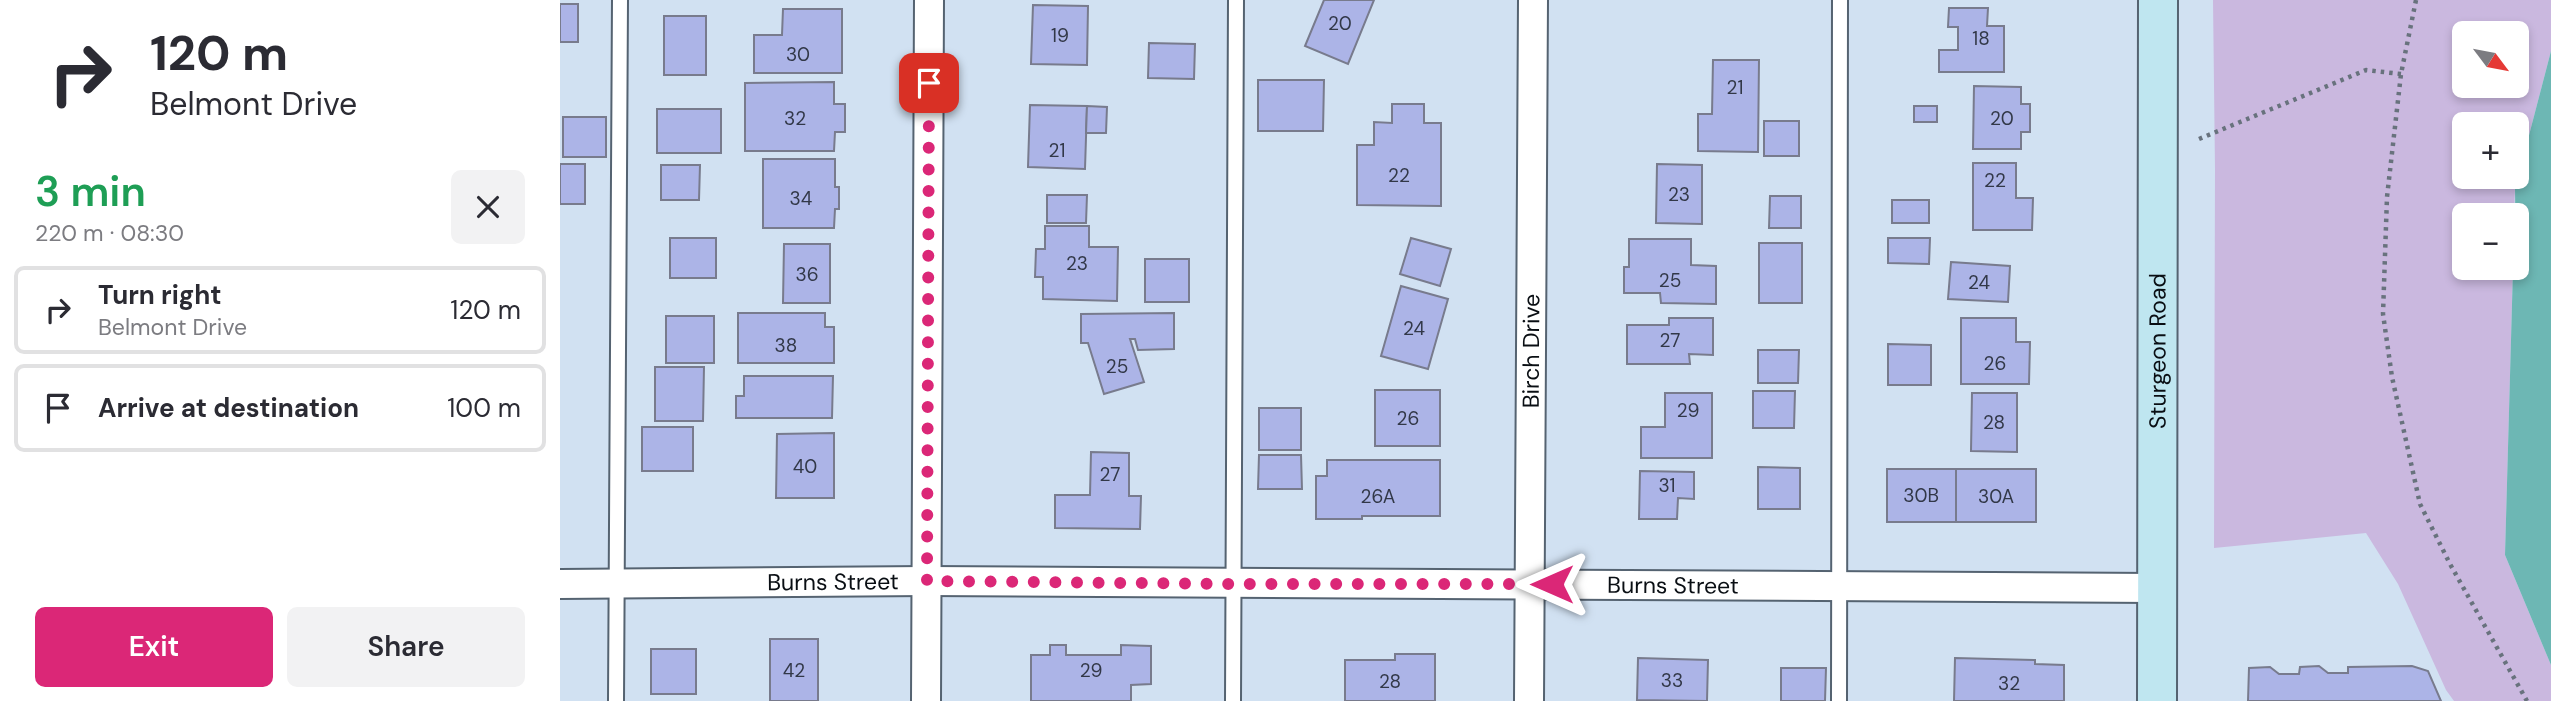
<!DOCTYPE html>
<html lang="en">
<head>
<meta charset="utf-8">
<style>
  :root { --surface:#fff; --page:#f2f2f3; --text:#2b2b33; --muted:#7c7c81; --line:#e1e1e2; --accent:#db2777 }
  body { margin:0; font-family:"DM Sans",sans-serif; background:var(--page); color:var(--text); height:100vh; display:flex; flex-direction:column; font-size:26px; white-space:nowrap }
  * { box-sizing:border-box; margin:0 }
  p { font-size:23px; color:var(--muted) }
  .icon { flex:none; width:38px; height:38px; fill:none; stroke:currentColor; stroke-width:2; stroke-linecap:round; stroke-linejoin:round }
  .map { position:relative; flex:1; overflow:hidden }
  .side { display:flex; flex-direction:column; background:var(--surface); width:560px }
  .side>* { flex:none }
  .top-card { background:#fff; color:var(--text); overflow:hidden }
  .needle { width:46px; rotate:122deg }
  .fabs { position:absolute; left:1892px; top:21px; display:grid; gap:14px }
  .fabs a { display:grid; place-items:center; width:77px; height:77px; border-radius:10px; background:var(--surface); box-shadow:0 4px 10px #0003; font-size:35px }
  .pin { position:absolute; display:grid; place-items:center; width:60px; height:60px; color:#fff; margin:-30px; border-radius:14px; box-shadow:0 4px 10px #0006 }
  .me { position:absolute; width:77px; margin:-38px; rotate:270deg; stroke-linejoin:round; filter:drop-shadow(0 0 5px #0008) }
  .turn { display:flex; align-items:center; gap:24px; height:147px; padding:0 35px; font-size:32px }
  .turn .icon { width:91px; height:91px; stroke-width:2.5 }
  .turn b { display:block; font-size:49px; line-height:60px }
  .round { display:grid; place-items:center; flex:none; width:74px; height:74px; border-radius:10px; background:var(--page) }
  .headline { display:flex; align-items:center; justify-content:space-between; height:119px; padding:0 35px }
  h1 { font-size:42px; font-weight:600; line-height:52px; color:#1e9e55 }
  .button { display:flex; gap:14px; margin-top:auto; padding:14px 35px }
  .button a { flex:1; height:80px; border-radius:10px; background:var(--accent); color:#fff; font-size:28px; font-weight:600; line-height:80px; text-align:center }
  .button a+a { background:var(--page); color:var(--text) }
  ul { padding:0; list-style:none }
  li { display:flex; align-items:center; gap:21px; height:88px; margin:0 14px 10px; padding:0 21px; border:4px solid var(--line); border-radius:10px }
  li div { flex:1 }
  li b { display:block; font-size:26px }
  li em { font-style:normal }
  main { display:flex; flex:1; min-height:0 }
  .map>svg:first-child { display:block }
</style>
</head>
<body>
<main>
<section class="side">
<div class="top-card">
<div class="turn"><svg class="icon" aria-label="right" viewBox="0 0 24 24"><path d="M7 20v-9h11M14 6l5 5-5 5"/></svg><div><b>120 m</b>Belmont Drive</div></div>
</div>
<div class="headline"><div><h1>3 min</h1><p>220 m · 08:30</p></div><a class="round"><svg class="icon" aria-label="close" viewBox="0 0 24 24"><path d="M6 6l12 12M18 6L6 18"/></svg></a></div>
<ul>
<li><svg class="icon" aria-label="right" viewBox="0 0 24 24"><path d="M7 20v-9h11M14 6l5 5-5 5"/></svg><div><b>Turn right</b><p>Belmont Drive</p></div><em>120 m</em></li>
<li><svg class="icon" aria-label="arrive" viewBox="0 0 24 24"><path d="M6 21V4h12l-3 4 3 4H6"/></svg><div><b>Arrive at destination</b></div><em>100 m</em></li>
</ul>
<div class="button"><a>Exit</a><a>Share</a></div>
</section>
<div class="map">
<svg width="1991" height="701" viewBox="0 0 1991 701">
  <rect width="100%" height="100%" fill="#d1e1f2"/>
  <path fill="#cab8df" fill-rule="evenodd" d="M 1653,0 L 1991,0 L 1991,51 L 1955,189 L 1954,215 L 1904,215 L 1904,268 L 1953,268 L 1945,555 L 1991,665 L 1991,701 L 1894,701 L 1886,690 L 1838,584 L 1806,533 L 1654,548 L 1655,169 ZM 1904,33 L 1956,33 L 1956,86 L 1904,86 ZM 1904,124 L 1956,124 L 1956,177 L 1904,177 Z"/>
  <polygon fill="#6db7b4" points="1991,51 1991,665 1945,555 1953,268 1956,268 1955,189"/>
  <g fill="#acb4e7" stroke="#787b8d" stroke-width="2">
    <polygon points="764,0 814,0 788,64 745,46"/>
    <rect x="0" y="4" width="18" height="38"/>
    <polygon points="473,5 528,6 527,65 471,64"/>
    <polygon points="1389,8 1428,8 1427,26 1444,26 1444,72 1379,72 1379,50 1398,50 1398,27 1388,27"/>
    <polygon points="223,9 282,9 282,73 194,73 194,35 222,35"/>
    <rect x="104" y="16" width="42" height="59"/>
    <polygon points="589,43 635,44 634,79 588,78"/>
    <polygon points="1153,60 1199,60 1198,152 1138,151 1138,114 1152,114"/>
    <polygon points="698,80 764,80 763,131 698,131"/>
    <polygon points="274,82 274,104 285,104 285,132 275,132 274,151 185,151 185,83"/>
    <polygon points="1414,86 1461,87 1461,104 1470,104 1470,132 1461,132 1461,149 1413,149"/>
    <polygon points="832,104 864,104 864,123 881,123 881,206 797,205 797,145 814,145 814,122 832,123"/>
    <polygon points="470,105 527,106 525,169 468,167"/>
    <polygon points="527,106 547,107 546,133 526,133"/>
    <rect x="1354" y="106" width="23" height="16"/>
    <rect x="97" y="109" width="64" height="44"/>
    <rect x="3" y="117" width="43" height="40"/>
    <rect x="1204" y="121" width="35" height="35"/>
    <polygon points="203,159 275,159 275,187 279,187 279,209 275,209 274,228 203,228"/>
    <polygon points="1413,163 1456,163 1456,198 1473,198 1472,230 1413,230"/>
    <rect x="0" y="164" width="25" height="40"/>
    <polygon points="1097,164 1142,165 1142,224 1096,223"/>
    <polygon points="101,165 140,165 139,200 101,200"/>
    <polygon points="487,195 527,195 526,223 487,223"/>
    <polygon points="1210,196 1241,196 1241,228 1209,228"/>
    <rect x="1332" y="200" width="37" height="23"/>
    <polygon points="485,226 529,226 529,247 558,247 557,301 483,299 483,277 475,277 476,249 485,249"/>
    <rect x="110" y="238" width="46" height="40"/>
    <polygon points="851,238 891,249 880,286 840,274"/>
    <polygon points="1328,238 1370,238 1369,264 1328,263"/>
    <polygon points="1069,239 1131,239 1131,265 1156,266 1156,304 1101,303 1100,293 1064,293 1064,267 1069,267"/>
    <rect x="1199" y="243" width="43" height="60"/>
    <polygon points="224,244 270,244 270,303 223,303"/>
    <rect x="585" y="259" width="44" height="43"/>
    <polygon points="1391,262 1450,266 1448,302 1388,299"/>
    <polygon points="841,286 888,299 868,369 821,356"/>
    <polygon points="178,313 265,313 265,327 274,327 274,363 178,363"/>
    <polygon points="614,313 614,349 578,350 575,339 570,339 584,382 544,394 528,343 521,343 521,314"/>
    <rect x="106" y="316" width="48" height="47"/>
    <polygon points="1109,318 1153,318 1153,355 1129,354 1130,364 1067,364 1067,325 1109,325"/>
    <polygon points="1401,318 1456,318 1456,342 1470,342 1469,384 1401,384"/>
    <polygon points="1328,344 1371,345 1371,385 1328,385"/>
    <polygon points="1198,350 1239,350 1238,383 1198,383"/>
    <polygon points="95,367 144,367 143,421 95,421"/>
    <polygon points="184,376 273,376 272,418 176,418 176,396 184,396"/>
    <rect x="815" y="390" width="65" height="56"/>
    <polygon points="1193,391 1235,391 1234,428 1193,428"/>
    <polygon points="1105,393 1152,393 1152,458 1081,458 1081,427 1105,427"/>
    <polygon points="1412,393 1457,393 1457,452 1411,451"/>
    <rect x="699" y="408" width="42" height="42"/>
    <rect x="82" y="427" width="51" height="44"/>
    <polygon points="274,433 274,498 216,498 217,434"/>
    <polygon points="531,452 569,453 569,496 581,496 580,529 495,528 495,495 530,495"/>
    <polygon points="699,455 741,455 742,489 698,489"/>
    <polygon points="767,460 880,460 880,516 802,516 802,519 756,519 756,476 767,476"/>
    <polygon points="1198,467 1240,468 1240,509 1198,509"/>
    <rect x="1327" y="469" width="69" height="53"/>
    <rect x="1396" y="469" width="80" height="53"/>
    <polygon points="1080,471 1134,472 1134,499 1118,498 1117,519 1079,519"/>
    <rect x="210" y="639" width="48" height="62"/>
    <polygon points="490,645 506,645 506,655 561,655 561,645 591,646 591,684 571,685 571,701 471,701 471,655 490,655"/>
    <rect x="91" y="649" width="45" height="45"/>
    <polygon points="835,654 875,654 875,701 785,701 785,660 835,660"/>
    <polygon points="1078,658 1148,660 1147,701 1077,700"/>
    <polygon points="1395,658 1475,660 1475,664 1504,665 1504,701 1394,701"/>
    <polygon points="1759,666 1768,673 1788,673 1788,667 1852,666 1868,671 1881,701 1688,701 1689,668 1710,667 1719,674 1739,674 1740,667"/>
    <polygon points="1221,668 1266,668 1265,701 1221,701"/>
  </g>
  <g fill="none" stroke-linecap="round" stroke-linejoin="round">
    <g stroke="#556371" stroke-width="18">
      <g id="service">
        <polyline points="56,701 60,0"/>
        <polyline points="673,701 676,0"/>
        <polyline points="1279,701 1280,0"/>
      </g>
    </g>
    <g stroke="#556371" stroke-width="32">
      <g id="minor">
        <path id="s1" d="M 0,584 L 367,581 L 1595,588"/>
        <polyline points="366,701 369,0"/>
        <path id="s2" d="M 969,701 L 973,0"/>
      </g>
    </g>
    <g stroke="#556371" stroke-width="42">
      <g id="secondary">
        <path id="s3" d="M 1597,701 L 1598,0"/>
      </g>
    </g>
    <g stroke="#68727d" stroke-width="4.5" stroke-dasharray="3.5 5" stroke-linecap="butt">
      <polyline points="1856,0 1841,74 1827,197 1823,314 1832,377 1860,504 1890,564 1967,701"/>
      <polyline points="1639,139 1806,70 1841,74"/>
    </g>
    <use href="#service" stroke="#fff" stroke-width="14"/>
    <use href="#minor" stroke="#fff" stroke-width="28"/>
    <use href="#secondary" stroke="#bfe6f0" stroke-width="38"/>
  </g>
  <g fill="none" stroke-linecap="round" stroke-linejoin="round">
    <polyline stroke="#db2777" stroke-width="12" stroke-dasharray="0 21.6" points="369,83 367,581 674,584 992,584"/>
  </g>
  <g text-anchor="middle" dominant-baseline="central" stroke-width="7" stroke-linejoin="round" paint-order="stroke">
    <g font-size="19" fill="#323848">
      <text x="780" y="23">20</text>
      <text x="500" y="35">19</text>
      <text x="1421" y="38">18</text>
      <text x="238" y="54">30</text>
      <text x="1175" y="87">21</text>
      <text x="235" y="118">32</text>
      <text x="1442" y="118">20</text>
      <text x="497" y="150">21</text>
      <text x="839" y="175">22</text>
      <text x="1435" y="180">22</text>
      <text x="1119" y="194">23</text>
      <text x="241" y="198">34</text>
      <text x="517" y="263">23</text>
      <text x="247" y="274">36</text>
      <text x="1110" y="280">25</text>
      <text x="1419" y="282">24</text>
      <text x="854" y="328">24</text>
      <text x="1110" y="340">27</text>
      <text x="226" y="345">38</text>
      <text x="1435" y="363">26</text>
      <text x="557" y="366">25</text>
      <text x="1128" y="410">29</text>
      <text x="848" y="418">26</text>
      <text x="1434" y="422">28</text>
      <text x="245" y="466">40</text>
      <text x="550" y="474">27</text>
      <text x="1107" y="485">31</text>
      <text x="1361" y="495">30B</text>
      <text x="818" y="496">26A</text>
      <text x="1436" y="496">30A</text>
      <text x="234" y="670">42</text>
      <text x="531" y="670">29</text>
      <text x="1112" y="680">33</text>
      <text x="830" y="681">28</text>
      <text x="1449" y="683">32</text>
    </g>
    <g font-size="23" fill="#090e13" stroke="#fff">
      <text stroke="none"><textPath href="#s2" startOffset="350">Birch Drive</textPath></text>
      <text stroke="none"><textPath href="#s3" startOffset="350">Sturgeon Road</textPath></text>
      <text stroke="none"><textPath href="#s1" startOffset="273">Burns Street</textPath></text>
      <text stroke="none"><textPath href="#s1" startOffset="1113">Burns Street</textPath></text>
    </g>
  </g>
</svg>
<div class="fabs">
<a><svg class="needle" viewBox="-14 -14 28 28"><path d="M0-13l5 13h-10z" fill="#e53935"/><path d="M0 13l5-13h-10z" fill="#7c7c81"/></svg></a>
<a>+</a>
<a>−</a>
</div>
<div class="pin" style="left:369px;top:83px;background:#d93025"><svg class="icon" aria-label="arrive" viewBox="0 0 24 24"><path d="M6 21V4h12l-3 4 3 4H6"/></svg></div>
<svg class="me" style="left:992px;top:584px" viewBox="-20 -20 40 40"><path d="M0-17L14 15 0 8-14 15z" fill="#db2777" stroke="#fff" stroke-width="4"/></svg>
</div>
</main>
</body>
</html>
